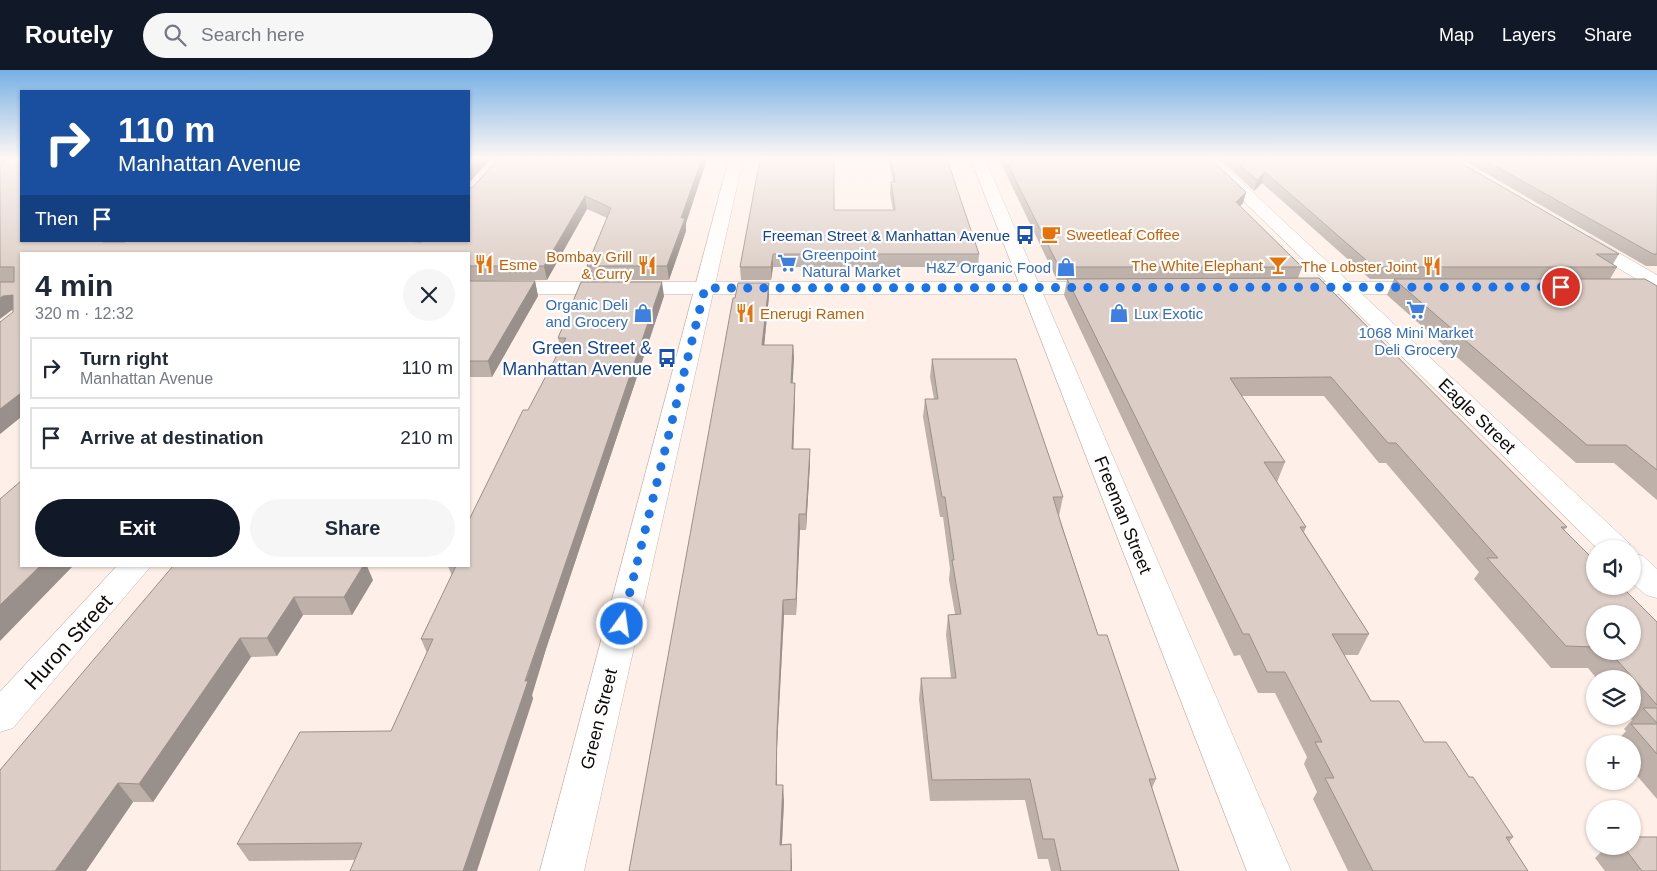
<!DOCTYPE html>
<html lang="en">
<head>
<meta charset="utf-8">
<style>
  :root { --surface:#fff; --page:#f6f6f7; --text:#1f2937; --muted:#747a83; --line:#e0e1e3; --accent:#111827 }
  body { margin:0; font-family:Helvetica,sans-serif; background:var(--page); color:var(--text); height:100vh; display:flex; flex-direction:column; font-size:19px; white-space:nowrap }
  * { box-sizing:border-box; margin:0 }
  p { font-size:16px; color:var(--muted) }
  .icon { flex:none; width:28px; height:28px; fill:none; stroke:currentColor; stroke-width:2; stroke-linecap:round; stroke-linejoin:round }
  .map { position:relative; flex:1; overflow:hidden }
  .panel { position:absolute; left:20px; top:182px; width:450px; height:315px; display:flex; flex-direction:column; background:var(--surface); border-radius:0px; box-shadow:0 1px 4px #0004 }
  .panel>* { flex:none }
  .guide { position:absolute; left:20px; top:20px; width:450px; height:152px; border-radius:0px; box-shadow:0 1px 4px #0004; background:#1a4fa0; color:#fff; overflow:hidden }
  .fabs { position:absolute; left:1586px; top:470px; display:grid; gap:10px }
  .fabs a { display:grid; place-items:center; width:55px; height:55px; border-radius:50%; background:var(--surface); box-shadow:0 1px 4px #0004; font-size:25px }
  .pin { position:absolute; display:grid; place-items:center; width:42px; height:42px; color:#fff; margin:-21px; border:2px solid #fff; border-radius:50%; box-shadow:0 1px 5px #0007 }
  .me { position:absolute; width:55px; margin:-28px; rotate:14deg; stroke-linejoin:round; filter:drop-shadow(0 0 4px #0008) }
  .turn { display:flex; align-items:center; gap:18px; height:105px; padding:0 15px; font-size:22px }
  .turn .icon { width:65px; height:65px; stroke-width:2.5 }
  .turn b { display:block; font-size:35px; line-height:42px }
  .then { display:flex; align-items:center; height:48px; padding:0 15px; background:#0003; gap:10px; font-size:19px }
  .round { display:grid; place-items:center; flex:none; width:52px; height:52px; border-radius:26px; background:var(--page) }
  .headline { display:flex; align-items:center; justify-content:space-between; height:85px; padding:0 15px }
  h1 { font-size:30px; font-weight:700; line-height:38px }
  .button { display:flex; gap:10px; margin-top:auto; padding:10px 15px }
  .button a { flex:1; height:58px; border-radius:30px; background:var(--accent); color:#fff; font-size:20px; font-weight:700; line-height:58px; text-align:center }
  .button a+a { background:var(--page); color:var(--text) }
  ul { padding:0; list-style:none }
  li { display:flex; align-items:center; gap:15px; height:62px; margin:0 10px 8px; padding:0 5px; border:2px solid var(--line); border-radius:0px }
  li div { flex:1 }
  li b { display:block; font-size:19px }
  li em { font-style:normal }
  header { display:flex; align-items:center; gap:30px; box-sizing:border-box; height:70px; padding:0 25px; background:var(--accent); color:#fff }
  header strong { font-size:24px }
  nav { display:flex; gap:28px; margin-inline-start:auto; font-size:18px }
  .search { width:350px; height:45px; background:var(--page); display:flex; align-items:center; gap:12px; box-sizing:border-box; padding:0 18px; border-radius:28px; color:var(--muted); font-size:19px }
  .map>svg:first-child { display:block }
</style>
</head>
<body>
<header>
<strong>Routely</strong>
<div class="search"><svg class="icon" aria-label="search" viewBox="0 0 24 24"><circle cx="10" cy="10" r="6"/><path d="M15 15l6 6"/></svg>Search here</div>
<nav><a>Map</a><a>Layers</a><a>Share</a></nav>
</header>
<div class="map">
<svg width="1657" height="801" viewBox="0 0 1657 801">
  <rect width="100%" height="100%" fill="#fef0e8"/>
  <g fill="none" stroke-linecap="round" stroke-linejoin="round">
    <g stroke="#c6b8b0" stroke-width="1">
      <g id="street">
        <polygon points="729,89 743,89 584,801 540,801"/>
        <polygon points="971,89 985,89 1291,801 1247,801"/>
        <polygon points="1201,89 1217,89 1628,472 1632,479 1598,479"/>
        <polygon points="1585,166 1591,167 1657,205 1657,219 1650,217 1579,175 1576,171 1579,167"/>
        <polygon points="1632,483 1643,486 1657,499 1657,528 1646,525 1632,513"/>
        <polygon points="117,496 151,496 13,658 0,662 0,622"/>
      </g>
    </g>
    <g stroke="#c6b8b0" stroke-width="1">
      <g id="secondary">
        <polygon points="469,212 1103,212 1110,214 1113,218 1110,222 1103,224 469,224"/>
        <polygon points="1291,212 1428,212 1435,214 1438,218 1435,222 1428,224 1291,224 1284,222 1281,218 1284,214"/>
      </g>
    </g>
    <use href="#street" fill="#fff" fill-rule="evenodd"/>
    <use href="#secondary" fill="#fff" fill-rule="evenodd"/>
  </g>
  <g fill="#bdb1aa" fill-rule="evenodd">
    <polygon points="0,89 123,171 122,172 125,172 126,171 415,171 415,172 422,172 498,89 707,89 686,153 686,161 669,210 590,210 587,196 607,148 587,139 547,210 469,211 469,184 21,184 21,347 0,364 13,240 12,240 0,212"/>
    <polygon points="889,89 947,89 979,184 978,197 773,197 771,210 741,210 740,197 834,140 893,140 890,124 891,112 893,112"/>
    <path d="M 999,89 L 1211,89 L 1246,122 L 1243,133 L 1240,136 L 1302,197 L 1298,208 L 1567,457 L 1564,460 L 1657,552 L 1657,729 L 1632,700 L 1632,674 L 1614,674 L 1626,661 L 1624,659 L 1632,650 L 1629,646 L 1632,646 L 1632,609 L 1597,609 L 1588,598 L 1551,598 L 1474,509 L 1479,502 L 1386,393 L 1379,393 L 1324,326 L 1242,326 L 1285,392 L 1277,412 L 1306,457 L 1304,462 L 1369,564 L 1358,585 L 1344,585 L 1371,631 L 1469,707 L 1513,767 L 1509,772 L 1528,801 L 1348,801 L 1313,729 L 1317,722 L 1304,694 L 1307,687 L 1275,623 L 1258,623 L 1240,585 L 1234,586 L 1064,225 L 1067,210 L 1057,210 ZM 1595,544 L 1632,581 L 1595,581 Z"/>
    <polygon points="1220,89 1454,89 1619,184 1613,194 1617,197 1610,209 1657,216 1657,430 1614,393 1576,393 1387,225 1394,209 1370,209 1262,113 1254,121"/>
    <polygon points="1461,89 1657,89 1657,196 1646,196"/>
    <polygon points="469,211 535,211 538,226 492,307 469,307"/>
    <polygon points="769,213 769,226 764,275 793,275 794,288 792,313 795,313 795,327 793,379 810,379 810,394 806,460 800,460 796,545 784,545 777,677 777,715 784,731 782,775 792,790 792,801 629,801 735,228"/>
    <polygon points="664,226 546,579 532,625 533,629 354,790 249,791 237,774 391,661 427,583 421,569 452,506 448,496 469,496 528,340 561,279 558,268"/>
    <polygon points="932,289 1063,427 1059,446 1098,565 1156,709 1152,718 1179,801 1051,801 1048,789 1038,789 1025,730 930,731 919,629 921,608 951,608 946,565 948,545 955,544 949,510 950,499 943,447 940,447 923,347 925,329 934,329 930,307"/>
    <polygon points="173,496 373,510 352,545 303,545 277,586 251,587 153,732 133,732 86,801 0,801"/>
    <polygon points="1607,776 1632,776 1657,801 1605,801 1595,788"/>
  </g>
  <g fill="#9a908b">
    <polygon points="0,89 16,89 0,94"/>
    <polygon points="477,89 491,89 469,113 469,98"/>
    <polygon points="702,89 707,89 686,153 686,161 669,210 667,196 681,148"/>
    <polygon points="1265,102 1262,113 1254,121 1257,110"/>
    <polygon points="1246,122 1243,133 1233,143 1236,132"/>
    <polygon points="585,126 587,139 547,210 544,196"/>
    <polygon points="102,171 123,171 108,184"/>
    <polygon points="773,184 773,197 771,210 771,197"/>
    <polygon points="535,211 538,226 492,307 488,291"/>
    <polygon points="662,212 664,226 546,579 532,625 533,629 477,801 463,801 542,562"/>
    <polygon points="769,213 769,226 763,288 762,275"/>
    <polygon points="13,225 21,240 12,240 0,249 0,228 3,226"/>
    <polygon points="793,275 794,288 792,327 791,313"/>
    <polygon points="795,313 795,327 793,394 792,379"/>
    <polygon points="21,323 21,347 0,364 0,339"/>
    <polygon points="810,379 810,394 806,460 806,444"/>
    <polygon points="799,444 800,460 796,545 796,529"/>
    <polygon points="40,496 73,496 0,571 0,535"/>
    <polygon points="363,496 367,496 373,510 352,545 344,527"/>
    <polygon points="294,527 303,545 277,586 267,568"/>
    <polygon points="783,530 784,545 777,677 777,731 776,715 777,661"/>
    <polygon points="240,568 251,587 153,732 139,714"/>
    <polygon points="118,713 133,732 86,801 55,801"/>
    <polygon points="783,715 784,731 781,790 780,775"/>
    <polygon points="791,774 792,801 791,801"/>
  </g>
  <g fill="#dccec6" stroke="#9a908b">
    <polygon points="13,89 21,89 21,171 102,171 103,172 125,172 126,171 402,171 422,172 423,171 469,171 469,118 473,117 498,89 702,89 681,148 685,148 667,196 587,196 611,138 585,126 544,196 469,196 469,184 21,184 21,323 0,339 0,252 13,242 13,225 3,226 0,228 0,212 14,212 14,197 0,197 0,94"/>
    <polygon points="469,89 477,89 469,98"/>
    <polygon points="760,89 834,89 834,140 895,140 891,112 895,112 891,89 947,89 979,184 773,184 771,197 740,197"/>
    <polygon points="1005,89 1211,89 1246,122 1236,132 1302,197 1059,197"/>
    <polygon points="1233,89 1454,89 1619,184 1596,184 1617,197 1374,197 1265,102 1257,110"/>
    <polygon points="1483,89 1657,89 1657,184 1653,184"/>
    <polygon points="1319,208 1567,457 1561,457 1595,491 1595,516 1621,516 1657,552 1657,635 1609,581 1632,581 1632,544 1595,544 1595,577 1566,576 1487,488 1498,488 1396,373 1388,373 1331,307 1230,308 1285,392 1264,392 1306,457 1300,457 1369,564 1332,564 1371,631 1399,631 1424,672 1446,672 1469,707 1473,707 1513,767 1506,767 1528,801 1373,801 1325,708 1334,708 1315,672 1322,672 1285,602 1267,602 1249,564 1243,564 1067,209"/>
    <polygon points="1394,209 1645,209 1657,216 1657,400 1626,375 1587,375"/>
    <polygon points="469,211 535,211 488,291 469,291"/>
    <polygon points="581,212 662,212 542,562 525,611 528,611 463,801 350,801 362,773 237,774 300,662 391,661 433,569 421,569 456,496 469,496 469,450 523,340 528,340 566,268 558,268"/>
    <polygon points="738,213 769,213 762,275 793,275 791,313 795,313 792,379 810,379 806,444 799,444 796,529 783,530 777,661 776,715 783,715 780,775 791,774 791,801 629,801 733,228 735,228"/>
    <polygon points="932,289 1016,289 1063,427 1053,427 1062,457 1098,565 1107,565 1156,709 1149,709 1179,801 1061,801 1054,769 1043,769 1030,709 932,710 921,608 956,608 948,545 961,544 952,490 954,490 945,427 942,427 925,329 938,329"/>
    <polygon points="21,411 21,496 40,496 0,535 0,429"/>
    <polygon points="173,496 363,496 344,527 294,527 267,568 240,568 139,714 118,713 55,801 0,801 0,700"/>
    <polygon points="1643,638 1657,638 1657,653"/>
    <polygon points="1631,654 1657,654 1657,684"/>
    <polygon points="1632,767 1657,767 1657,801 1642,801 1623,776 1632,776"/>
  </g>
  <linearGradient id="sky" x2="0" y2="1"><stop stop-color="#77b0e4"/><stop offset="0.44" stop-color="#fff8f5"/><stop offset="1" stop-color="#fff8f5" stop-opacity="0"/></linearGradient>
  <rect width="1657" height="201" fill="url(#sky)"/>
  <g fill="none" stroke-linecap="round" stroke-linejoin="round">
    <polyline stroke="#1a73e8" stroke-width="9" stroke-dasharray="0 16.2" points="622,554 705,218 1561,217"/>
  </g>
  <defs>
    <g id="cafe-bare" transform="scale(1.5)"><path d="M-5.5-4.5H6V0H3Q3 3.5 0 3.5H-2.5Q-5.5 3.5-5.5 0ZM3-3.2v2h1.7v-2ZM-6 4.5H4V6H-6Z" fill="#e8710a" stroke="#fff" stroke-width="2.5" paint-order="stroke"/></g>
    <g id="bus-bare" transform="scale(1.5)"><path d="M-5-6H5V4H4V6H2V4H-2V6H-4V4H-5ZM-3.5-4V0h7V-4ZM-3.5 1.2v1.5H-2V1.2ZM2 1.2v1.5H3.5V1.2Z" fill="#1a4fb4" stroke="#fff" stroke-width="2.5" paint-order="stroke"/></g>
    <g id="supermarket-bare" transform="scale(1.5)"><path d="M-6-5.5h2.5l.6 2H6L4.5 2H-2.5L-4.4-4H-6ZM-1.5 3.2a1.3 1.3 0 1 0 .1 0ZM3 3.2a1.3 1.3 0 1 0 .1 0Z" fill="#3f7fe0" stroke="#fff" stroke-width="2.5" paint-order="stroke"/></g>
    <g id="restaurant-bare" transform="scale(1.5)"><path d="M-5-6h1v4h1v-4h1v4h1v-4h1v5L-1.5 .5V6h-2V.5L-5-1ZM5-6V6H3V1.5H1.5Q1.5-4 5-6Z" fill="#e8710a" stroke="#fff" stroke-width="2.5" paint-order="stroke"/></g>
    <g id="bar-bare" transform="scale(1.5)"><path d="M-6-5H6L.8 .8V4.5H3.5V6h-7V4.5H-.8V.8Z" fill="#e8710a" stroke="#fff" stroke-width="2.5" paint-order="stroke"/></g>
    <g id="shop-bare" transform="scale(1.5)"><path d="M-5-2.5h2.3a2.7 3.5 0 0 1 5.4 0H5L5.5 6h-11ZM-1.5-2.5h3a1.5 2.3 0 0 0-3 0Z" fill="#3f7fe0" stroke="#fff" stroke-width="2.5" paint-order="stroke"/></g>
  </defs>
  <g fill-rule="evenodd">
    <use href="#cafe-bare" x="1051" y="164"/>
    <use href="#bus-bare" x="1025" y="165"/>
    <use href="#supermarket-bare" x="787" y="193"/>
    <use href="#restaurant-bare" x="484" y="194"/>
    <use href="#restaurant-bare" x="647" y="195"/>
    <use href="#bar-bare" x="1278" y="195"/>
    <use href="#restaurant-bare" x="1432" y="196"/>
    <use href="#shop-bare" x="1066" y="197"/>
    <use href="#supermarket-bare" x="1416" y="240"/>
    <use href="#shop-bare" x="643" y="243"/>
    <use href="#restaurant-bare" x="745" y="243"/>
    <use href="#shop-bare" x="1119" y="243"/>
    <use href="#bus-bare" x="667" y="288"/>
  </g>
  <g text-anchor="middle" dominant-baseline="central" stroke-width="4.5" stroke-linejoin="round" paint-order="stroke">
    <g font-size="15" fill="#c56008" stroke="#fff" text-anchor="start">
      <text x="1066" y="164">Sweetleaf Coffee</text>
      <text x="632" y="186" text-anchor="end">Bombay Grill<tspan x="632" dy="17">&amp; Curry</tspan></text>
      <text x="499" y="194">Esme</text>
      <text x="1263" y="195" text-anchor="end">The White Elephant</text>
      <text x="1417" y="196" text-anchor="end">The Lobster Joint</text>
      <text x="760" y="243">Enerugi Ramen</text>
    </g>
    <g font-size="15" fill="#164399" stroke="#fff" text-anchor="end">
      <text x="1010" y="165">Freeman Street &amp; Manhattan Avenue</text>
    </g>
    <g font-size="15" fill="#366cbe" stroke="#fff" text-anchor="start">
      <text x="802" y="184">Greenpoint<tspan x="802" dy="17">Natural Market</tspan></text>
      <text x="1051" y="197" text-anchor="end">H&amp;Z Organic Food</text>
      <text x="628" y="234" text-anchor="end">Organic Deli<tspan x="628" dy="17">and Grocery</tspan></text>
      <text x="1134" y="243">Lux Exotic</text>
      <text x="1416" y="262" text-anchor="middle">1068 Mini Market<tspan x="1416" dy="17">Deli Grocery</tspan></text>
    </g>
    <g font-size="18" fill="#164399" stroke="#fff" text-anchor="end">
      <text x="652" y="278">Green Street &amp;<tspan x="652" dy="21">Manhattan Avenue</tspan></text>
    </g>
    <g font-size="18" fill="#0f0a08" stroke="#fff">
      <text transform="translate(1477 346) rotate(44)">Eagle Street</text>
      <text transform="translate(1123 445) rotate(68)">Freeman Street</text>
      <text transform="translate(599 649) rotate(-76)">Green Street</text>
    </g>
    <g font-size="21" fill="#0f0a08" stroke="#fff">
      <text transform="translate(68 572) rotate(-48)">Huron Street</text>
    </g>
  </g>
</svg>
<div class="fabs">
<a><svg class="icon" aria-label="sound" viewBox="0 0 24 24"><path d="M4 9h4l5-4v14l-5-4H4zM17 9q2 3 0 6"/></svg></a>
<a><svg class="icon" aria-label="search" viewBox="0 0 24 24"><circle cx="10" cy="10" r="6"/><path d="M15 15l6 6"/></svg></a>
<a><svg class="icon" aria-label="layers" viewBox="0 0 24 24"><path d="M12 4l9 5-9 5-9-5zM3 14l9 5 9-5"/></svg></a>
<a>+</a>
<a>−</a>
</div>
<div class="pin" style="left:1561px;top:217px;background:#d93025"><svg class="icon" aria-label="arrive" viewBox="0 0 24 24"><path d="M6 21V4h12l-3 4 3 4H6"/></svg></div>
<svg class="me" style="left:622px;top:554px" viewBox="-20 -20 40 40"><circle r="17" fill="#1a73e8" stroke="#fff" stroke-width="3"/><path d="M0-11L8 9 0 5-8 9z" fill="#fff"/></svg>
<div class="guide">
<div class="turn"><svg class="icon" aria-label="right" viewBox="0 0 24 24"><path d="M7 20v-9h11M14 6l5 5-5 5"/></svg><div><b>110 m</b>Manhattan Avenue</div></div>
<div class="then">Then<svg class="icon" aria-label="arrive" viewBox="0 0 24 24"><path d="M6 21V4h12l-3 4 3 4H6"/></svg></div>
</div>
<section class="panel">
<div class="headline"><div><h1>4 min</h1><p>320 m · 12:32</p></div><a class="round"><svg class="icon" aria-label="close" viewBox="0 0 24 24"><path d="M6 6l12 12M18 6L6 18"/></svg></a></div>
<ul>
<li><svg class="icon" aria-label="right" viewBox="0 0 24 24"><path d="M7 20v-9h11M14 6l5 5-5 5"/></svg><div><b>Turn right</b><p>Manhattan Avenue</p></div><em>110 m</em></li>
<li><svg class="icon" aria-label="arrive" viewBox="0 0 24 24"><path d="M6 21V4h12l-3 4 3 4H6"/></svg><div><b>Arrive at destination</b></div><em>210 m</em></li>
</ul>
<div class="button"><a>Exit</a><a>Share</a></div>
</section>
</div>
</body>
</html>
